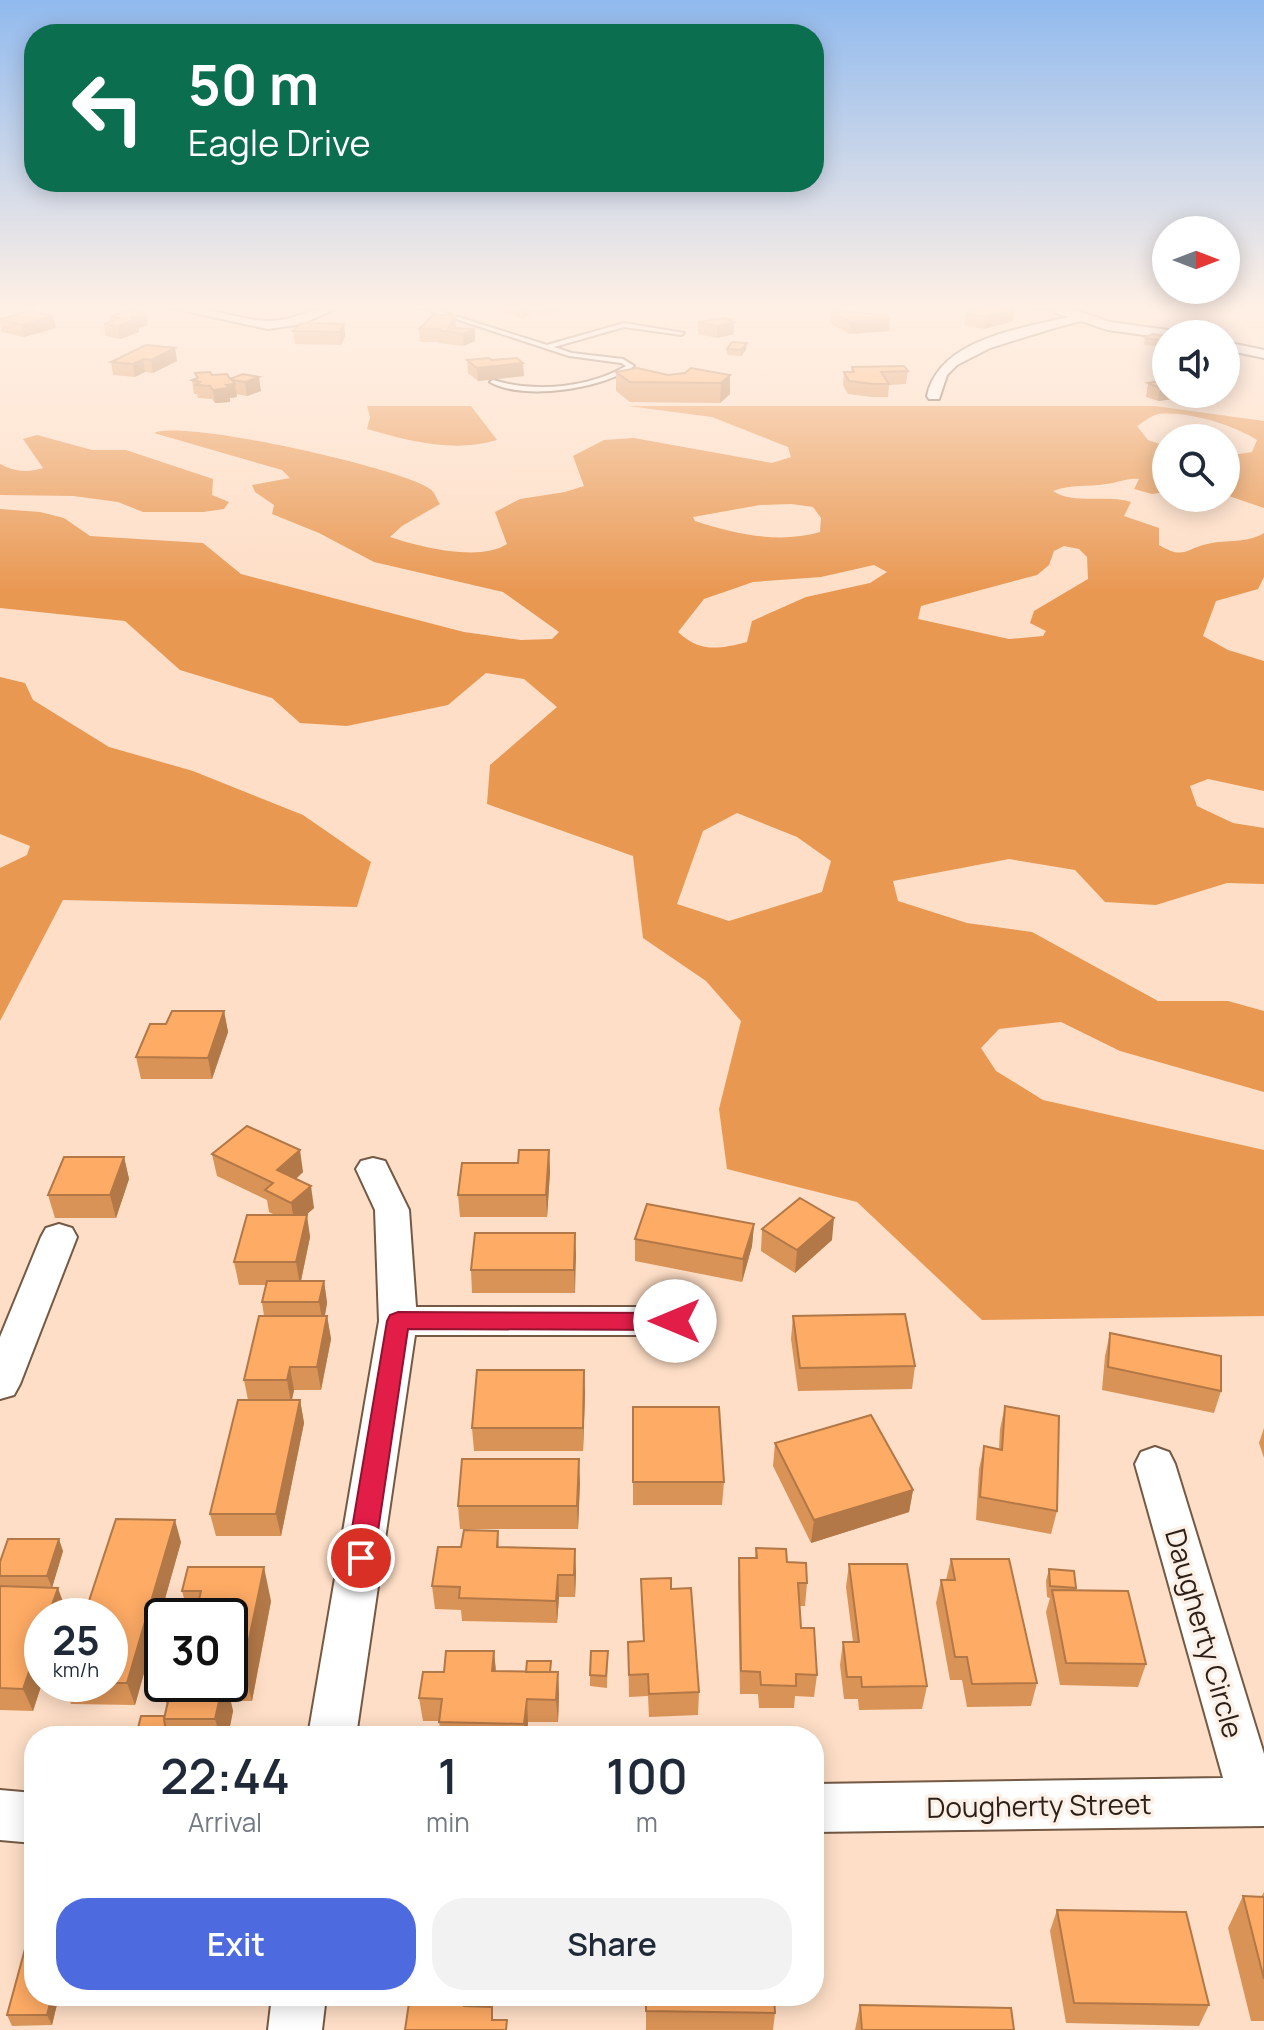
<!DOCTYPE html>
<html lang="en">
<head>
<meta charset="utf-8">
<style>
  :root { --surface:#fff; --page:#f2f2f3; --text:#1f2937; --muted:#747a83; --accent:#4e6adf }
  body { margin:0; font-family:Manrope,sans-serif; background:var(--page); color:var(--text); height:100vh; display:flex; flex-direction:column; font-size:30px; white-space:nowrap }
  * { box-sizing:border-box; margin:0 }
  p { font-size:26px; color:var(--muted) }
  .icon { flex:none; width:44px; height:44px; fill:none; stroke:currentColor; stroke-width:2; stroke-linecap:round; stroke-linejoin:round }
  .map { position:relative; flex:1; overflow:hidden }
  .sheet { position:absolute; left:24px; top:1726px; width:800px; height:280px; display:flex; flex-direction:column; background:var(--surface); border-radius:32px; box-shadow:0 4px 20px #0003 }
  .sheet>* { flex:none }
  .guide { position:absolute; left:24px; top:24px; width:800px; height:168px; border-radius:32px; box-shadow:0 4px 20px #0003; background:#0b6e4f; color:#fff; overflow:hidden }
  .needle { width:52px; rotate:90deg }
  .buttons { position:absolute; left:1152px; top:216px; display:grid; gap:16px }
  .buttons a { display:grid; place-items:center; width:88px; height:88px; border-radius:50%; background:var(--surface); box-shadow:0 4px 20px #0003; font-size:40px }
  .speed { position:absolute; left:24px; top:1598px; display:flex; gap:16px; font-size:40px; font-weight:700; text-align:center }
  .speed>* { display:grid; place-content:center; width:104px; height:104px; border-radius:50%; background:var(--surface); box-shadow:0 4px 20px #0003; line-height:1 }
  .speed small { font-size:20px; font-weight:400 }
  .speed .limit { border:4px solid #111; border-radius:12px; background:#fff; color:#111 }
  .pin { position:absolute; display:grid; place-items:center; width:68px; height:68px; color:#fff; margin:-34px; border:4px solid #fff; border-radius:50%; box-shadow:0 2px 8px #0007 }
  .me { position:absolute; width:88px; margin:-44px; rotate:270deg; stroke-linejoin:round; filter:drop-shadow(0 0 6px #0008) }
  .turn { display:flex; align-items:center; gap:28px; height:168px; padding:0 32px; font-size:36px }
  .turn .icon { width:104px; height:104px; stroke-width:2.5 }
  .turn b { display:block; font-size:56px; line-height:68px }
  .eta { display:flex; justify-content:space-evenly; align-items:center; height:136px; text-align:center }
  .eta b { font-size:48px; font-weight:600; line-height:56px }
  .cta { display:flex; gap:16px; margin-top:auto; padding:16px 32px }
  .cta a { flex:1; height:92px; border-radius:32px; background:var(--accent); color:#fff; font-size:32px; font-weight:600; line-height:92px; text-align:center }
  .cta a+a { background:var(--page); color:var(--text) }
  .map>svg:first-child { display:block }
</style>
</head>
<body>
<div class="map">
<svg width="1264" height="2030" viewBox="0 0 1264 2030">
  <rect width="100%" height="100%" fill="#fedec6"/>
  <g fill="#e99852" fill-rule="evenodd">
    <path d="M 367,406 L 471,406 L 497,440 C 455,453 408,441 367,429 L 370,417 Z"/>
    <path d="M 628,406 L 1155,406 L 1264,421 L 1264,508 L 1226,495 L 1226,456 L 1252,452 L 1257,440 C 1233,425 1188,411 1159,414 C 1151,415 1144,422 1137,426 L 1148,440 L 1166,446 L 1166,492 L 1152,494 L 1134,489 L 1139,479 C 1125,478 1119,483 1106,484 C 1087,487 1071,484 1053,491 C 1073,505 1108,494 1131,502 L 1124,516 L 1159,528 L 1159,545 C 1184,560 1185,549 1207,544 C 1228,539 1245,544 1264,533 L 1264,577 L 1258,589 L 1216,601 L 1203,636 L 1228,650 L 1264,661 L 1264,791 L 1208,779 L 1190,786 L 1197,806 L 1233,823 L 1264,828 L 1264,884 L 1227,883 L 1156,905 L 1105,902 L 1075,870 L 1009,859 L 893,881 L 898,901 L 967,923 L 1032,932 L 1158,1001 L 1228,1001 L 1264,1011 L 1264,1092 L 1120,1051 L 1061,1022 L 999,1029 L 981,1048 L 996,1071 L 1043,1100 L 1264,1150 L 1264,1316 L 982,1320 L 857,1202 L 727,1169 L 719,1109 L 741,1021 L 706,981 L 643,938 L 633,856 L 487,804 L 490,765 L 557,707 L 524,679 L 486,673 L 448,705 L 347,726 L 300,723 L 272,698 L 180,670 L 125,621 L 0,608 L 0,509 L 40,512 L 64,518 L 90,536 L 203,543 L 241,574 L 464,632 L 521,640 L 552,639 L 559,632 L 503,592 L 374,562 L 319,533 L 272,514 L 274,505 L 255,492 L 252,485 L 290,478 L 282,470 L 154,433 C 183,419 401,468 430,489 C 435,492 437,500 440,504 L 402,526 L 390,537 C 420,547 480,562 507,544 L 495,512 L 520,499 L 565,492 L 584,486 L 573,456 L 604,440 L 634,438 L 772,463 L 791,457 L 788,447 L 712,417 ZM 791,504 L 813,507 L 821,518 L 820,532 C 779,544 735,534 695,521 L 693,517 L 760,505 ZM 1064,546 L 1079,549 L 1087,557 L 1088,579 L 1034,611 L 1030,623 L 1046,631 L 1043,636 L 1009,639 L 918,619 L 921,606 L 1037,575 L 1049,565 L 1054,551 ZM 874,565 L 887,572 L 870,583 L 806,597 L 752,621 L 747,642 C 719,649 700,653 678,632 L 704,599 L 753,582 L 821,577 ZM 737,813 L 797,837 L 831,861 L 822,892 L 729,921 L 677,904 L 703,831 Z"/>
    <path d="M 37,435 L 92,450 L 126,450 L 213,479 L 212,495 L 229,502 L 224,509 L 203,512 L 143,512 L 118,502 L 73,496 L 0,495 L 0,464 C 14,472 28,473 43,468 L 23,439 Z"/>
    <polygon points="0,677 25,683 33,700 109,747 193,771 303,815 371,862 357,907 63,900 0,1021 0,868 27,855 30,846 0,834"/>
  </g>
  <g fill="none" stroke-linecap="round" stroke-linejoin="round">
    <g stroke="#745944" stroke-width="4">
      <g id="lane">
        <path d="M 419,307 L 427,307 L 547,345 L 624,323 L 684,333 L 681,335 L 624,327 L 554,347 L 572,353 L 623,359 L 634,366 C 604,389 523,401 490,382 L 493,380 C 534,393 589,388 626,366 L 621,363 L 569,356 Z"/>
        <polygon points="1030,307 1059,307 1061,308 1058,310"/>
      </g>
    </g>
    <g stroke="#745944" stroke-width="4">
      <g id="street">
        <path d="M 167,307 C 201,304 233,319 267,321 C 293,322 315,305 340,307 L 302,324 L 268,329 Z"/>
        <path d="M 1056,307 L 1066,307 L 1110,322 L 1168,330 L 1175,334 L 1166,334 L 1166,338 L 1108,330 L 1081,321 L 1051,329 L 990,348 L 957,365 L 947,375 L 939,399 L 929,399 L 927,396 C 939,339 1020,329 1068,317 L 1056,313 Z"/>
        <polygon points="1226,342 1264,350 1264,358 1226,350"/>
        <polygon points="373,1158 385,1161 409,1210 416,1307 675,1307 688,1311 694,1321 688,1331 675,1335 415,1335 356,1736 308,1736 379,1321 375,1210 356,1169 361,1161"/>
        <polygon points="59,1224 72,1228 77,1237 20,1384 14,1395 0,1399 0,1337 41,1237 46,1228"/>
        <polygon points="1155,1447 1169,1452 1175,1464 1264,1754 1264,1826 814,1832 814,1784 1223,1778 1135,1464 1141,1452"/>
        <polygon points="0,1790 34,1793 34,1843 0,1840"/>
        <polygon points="272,1996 326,1996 322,2030 268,2030"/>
      </g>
    </g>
    <use href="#lane" fill="#fff" fill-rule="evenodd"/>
    <use href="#street" fill="#fff" fill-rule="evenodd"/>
  </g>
  <g fill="#da9357">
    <polygon points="497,307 583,307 557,309 557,312 547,314 529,312 529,315 523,319 497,311"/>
    <polygon points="831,311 890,319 889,331 849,334 830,323"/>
    <polygon points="965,313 1013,321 984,329 964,325"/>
    <polygon points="53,316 56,328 24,337 2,332 0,322 0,319"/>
    <polygon points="110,317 148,325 139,328 139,332 120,339 106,336 104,324 111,322"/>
    <polygon points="724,318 734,334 717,338 698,334 698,322"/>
    <polygon points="344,324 345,336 341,345 295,344 293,331"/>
    <polygon points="456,327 475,341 464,346 439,343 439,342 420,342 419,329"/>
    <polygon points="1166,336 1166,345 1163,347 1144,345 1145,338"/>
    <polygon points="175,348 177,361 153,373 145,372 135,377 113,375 111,362"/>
    <polygon points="727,349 746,350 741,356 727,355"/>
    <polygon points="467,360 524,376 478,381 468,373"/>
    <polygon points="852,367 908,371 906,384 889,385 888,397 872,397 848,394 843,385 844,372 851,372"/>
    <polygon points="1160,369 1197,396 1158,401 1146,397 1148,383 1158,381"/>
    <polygon points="616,372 668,375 730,375 730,394 720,403 630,402 616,391"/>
    <polygon points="195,373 230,379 243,374 261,391 247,396 236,394 237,397 230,398 230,402 215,403 212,399 198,398 197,394 194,394 192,380 196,379"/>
    <polygon points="224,1011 228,1032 212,1079 141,1079 136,1057 166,1024"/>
    <polygon points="549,1150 550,1172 547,1217 460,1217 458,1195 518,1163"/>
    <polygon points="212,1154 303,1172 296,1179 314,1208 306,1215 310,1237 301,1281 324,1281 327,1303 325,1316 327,1316 331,1339 321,1390 294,1390 292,1400 300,1400 304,1423 281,1536 216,1536 210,1514 248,1400 244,1380 264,1316 262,1302 266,1285 239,1285 234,1262 275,1215 269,1212 267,1200 217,1176"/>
    <polygon points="124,1157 129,1179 116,1218 55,1218 48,1195"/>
    <polygon points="754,1224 752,1246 742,1282 635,1261 635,1239"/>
    <polygon points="762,1229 832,1240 795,1273 761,1251"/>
    <polygon points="575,1233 575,1293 472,1293 471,1270"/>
    <polygon points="793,1316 915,1366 912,1389 798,1391 791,1339"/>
    <polygon points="1110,1333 1221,1391 1214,1413 1102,1390 1105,1356"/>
    <polygon points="585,1392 583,1451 474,1451 472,1428"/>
    <polygon points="1005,1406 1057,1511 1051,1534 976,1520 979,1469 984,1446 999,1449 1000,1429"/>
    <polygon points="633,1407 724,1482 722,1505 633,1505"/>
    <polygon points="1264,1428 1264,1458 1259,1443"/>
    <polygon points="775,1443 913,1490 909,1512 811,1543 773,1466"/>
    <polygon points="580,1482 578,1529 460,1529 458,1506"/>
    <polygon points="498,1531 499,1548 576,1572 575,1597 559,1597 557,1623 462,1621 461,1610 435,1609 432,1586 461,1547"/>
    <polygon points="181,1542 135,1705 71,1704 63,1684 110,1684 110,1616"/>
    <polygon points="756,1548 787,1562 807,1583 805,1606 800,1606 801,1628 817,1675 814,1697 795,1696 794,1708 759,1708 758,1694 740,1694 738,1581 739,1558 755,1558"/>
    <polygon points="63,1551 52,1587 66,1610 33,1711 0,1710 0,1562"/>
    <polygon points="951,1559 1037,1683 1031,1706 967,1707 962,1680 950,1680 936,1603 941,1580 946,1580"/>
    <polygon points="849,1564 927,1686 922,1709 859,1710 858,1699 844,1699 840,1665 843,1642 853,1642 846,1587"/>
    <polygon points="188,1567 271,1601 252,1701 231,1701 233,1711 228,1736 136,1736 164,1716 167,1705 162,1688 163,1684 230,1684 230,1616 189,1616 182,1591"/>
    <polygon points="1049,1569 1076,1588 1076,1590 1146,1664 1138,1687 1060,1685 1046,1612 1050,1598 1047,1597 1046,1581"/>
    <polygon points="641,1579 671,1589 699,1692 698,1715 649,1717 648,1696 629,1697 628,1642 643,1641"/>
    <polygon points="494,1651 496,1671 526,1672 551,1661 551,1672 558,1672 559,1695 558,1722 528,1722 527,1736 441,1736 439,1721 423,1721 419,1698 444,1672"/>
    <polygon points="608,1651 607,1688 590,1686 590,1675"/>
    <polygon points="1264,1892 1264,2021 1251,2021 1228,1928 1243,1896 1261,1897"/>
    <polygon points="1057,1910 1209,2005 1199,2026 1066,2023 1050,1931"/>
    <polygon points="34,1996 59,1996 52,2025 12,2026 7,2015"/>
    <polygon points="646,1996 775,2013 773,2030 646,2030"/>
    <polygon points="860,2005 1014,2030 855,2030"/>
  </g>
  <g fill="#b27847">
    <polygon points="523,307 529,307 529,315 523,319"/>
    <polygon points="547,307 557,307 557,312 547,314"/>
    <polygon points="1014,309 1013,321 984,329 985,317"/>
    <polygon points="146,313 148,325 139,328 139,332 120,339 118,326 130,318"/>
    <polygon points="455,315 456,327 453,332 448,328"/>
    <polygon points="53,316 56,328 24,337 22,325"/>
    <polygon points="890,319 889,331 849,334 850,322"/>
    <polygon points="734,322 734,334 717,338 717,326"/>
    <polygon points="344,324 345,336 341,345 339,332"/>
    <polygon points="475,329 475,341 464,346 463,334"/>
    <polygon points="747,343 746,350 741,356 741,350"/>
    <polygon points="175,348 177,361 153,373 151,360"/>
    <polygon points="143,359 145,372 135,377 133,364"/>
    <polygon points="523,363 524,376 478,381 477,368"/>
    <polygon points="730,375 730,394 720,403 721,383"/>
    <polygon points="259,377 261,391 247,396 245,382"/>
    <polygon points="235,384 237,397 230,398 230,402 215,403 213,390 226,385"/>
    <polygon points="1166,387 1166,394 1197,394 1197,396 1158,401 1160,388"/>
    <polygon points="224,1011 228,1032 212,1079 208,1058"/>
    <polygon points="300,1150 303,1172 281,1192 277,1170"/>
    <polygon points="549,1150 550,1172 547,1217 546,1195"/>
    <polygon points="124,1157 129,1179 116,1218 110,1195"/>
    <polygon points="311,1186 314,1208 295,1225 291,1203"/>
    <polygon points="307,1215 310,1237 300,1285 296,1262"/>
    <polygon points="834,1218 832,1240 795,1273 797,1250"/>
    <polygon points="754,1224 752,1246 742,1282 743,1259"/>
    <polygon points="575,1233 576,1255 575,1293 574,1270"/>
    <polygon points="324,1281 327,1303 323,1324 319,1302"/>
    <polygon points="327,1316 331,1339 321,1390 317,1367"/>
    <polygon points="290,1367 294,1390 291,1403 287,1380"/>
    <polygon points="584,1370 585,1392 583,1451 583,1428"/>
    <polygon points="300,1400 304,1423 281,1536 276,1514"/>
    <polygon points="579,1459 580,1482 578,1529 577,1506"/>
    <polygon points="913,1490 909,1512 811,1543 814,1520"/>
    <polygon points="175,1520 181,1542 135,1705 127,1683"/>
    <polygon points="59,1539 63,1551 52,1588 47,1576"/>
    <polygon points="575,1549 576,1572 575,1597 574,1575"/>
    <polygon points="264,1567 271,1601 252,1701 243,1668"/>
    <polygon points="558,1575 559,1597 557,1623 556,1601"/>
    <polygon points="58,1588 66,1610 64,1616 48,1616"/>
    <polygon points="42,1634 42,1683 33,1711 23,1689"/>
    <polygon points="494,1651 496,1674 492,1671"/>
    <polygon points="558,1672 559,1695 558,1722 556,1700"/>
    <polygon points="220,1684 226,1684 233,1711 228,1736 220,1736 215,1719"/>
    <polygon points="527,1699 528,1722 527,1736 525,1736 524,1724"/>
    <polygon points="165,1725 169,1736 163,1736"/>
    <polygon points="52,1996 59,1996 52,2025 47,2015"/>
    <polygon points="465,1996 467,1996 468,2009 464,2006"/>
  </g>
  <g fill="#feab65" stroke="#b27847" stroke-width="2">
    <polygon points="984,307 1004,307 1014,309 985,317 965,313"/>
    <polygon points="129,310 146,313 130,318 137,319 118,326 104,324 120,318 110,317"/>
    <polygon points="31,311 53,316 22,325 0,319"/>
    <polygon points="831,311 886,315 890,319 850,322"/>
    <polygon points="433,315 455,315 448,328 475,329 463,334 438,330 441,329 419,329"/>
    <polygon points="724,318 734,322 717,326 698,322"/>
    <polygon points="301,323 344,324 339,332 293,331"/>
    <polygon points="1152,334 1166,336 1166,340 1164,341 1145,338"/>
    <polygon points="732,342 747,343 741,350 727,349"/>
    <polygon points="146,345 175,348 151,360 143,359 133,364 111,362"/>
    <polygon points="489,358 492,360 517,358 523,363 477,368 467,360"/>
    <polygon points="904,366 908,371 881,372 889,384 874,384 849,381 844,372 854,372 852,367"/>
    <polygon points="637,368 668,375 685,373 691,368 730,375 721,383 630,382 616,372"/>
    <polygon points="1160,369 1166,370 1166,387 1160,388 1148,383 1159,381"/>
    <polygon points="210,372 212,375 227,374 230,379 243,374 259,377 245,382 232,380 235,384 226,385 229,388 213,390 210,386 196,385 200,382 192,380 198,378 195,373"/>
    <polygon points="172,1011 224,1011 208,1058 136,1057 150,1024 166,1024"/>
    <polygon points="247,1126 300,1150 277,1170 311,1186 291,1203 265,1190 273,1183 212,1154"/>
    <polygon points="519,1150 549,1150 546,1195 458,1195 462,1163 518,1163"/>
    <polygon points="64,1157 124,1157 110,1195 48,1195"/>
    <polygon points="800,1198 834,1218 797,1250 762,1229"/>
    <polygon points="647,1204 754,1224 743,1259 635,1239"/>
    <polygon points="247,1215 307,1215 296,1262 234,1262"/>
    <polygon points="475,1233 575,1233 574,1270 471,1270"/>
    <polygon points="267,1281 324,1281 319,1302 262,1302"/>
    <polygon points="905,1314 915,1366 800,1368 793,1316"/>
    <polygon points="259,1316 327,1316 317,1367 290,1367 287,1380 244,1380"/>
    <polygon points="1110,1333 1221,1356 1221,1391 1108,1367"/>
    <polygon points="477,1370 584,1370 583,1428 472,1428"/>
    <polygon points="238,1400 300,1400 276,1514 210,1514"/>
    <polygon points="1005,1406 1059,1416 1057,1511 980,1497 984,1446 1002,1450"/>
    <polygon points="633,1407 719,1407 724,1482 633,1482"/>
    <polygon points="871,1415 913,1490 814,1520 775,1443"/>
    <polygon points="462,1459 579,1459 577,1506 458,1506"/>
    <polygon points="116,1519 175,1520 127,1683 110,1683 110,1616 84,1616"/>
    <polygon points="464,1530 498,1531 497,1547 575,1549 574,1575 558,1575 556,1601 459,1598 460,1587 432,1586 438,1547 461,1547"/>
    <polygon points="8,1539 59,1539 47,1576 0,1576 0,1562"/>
    <polygon points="756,1548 786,1549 787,1562 806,1563 807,1583 798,1583 801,1628 814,1628 817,1675 796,1674 796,1686 761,1685 760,1672 741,1671 739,1558 757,1558"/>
    <polygon points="951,1559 1009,1559 1037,1683 972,1684 967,1657 955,1657 941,1580 955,1580"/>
    <polygon points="849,1564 907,1564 927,1686 862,1687 861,1677 847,1677 843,1642 859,1642"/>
    <polygon points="188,1567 264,1567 243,1668 230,1668 230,1616 195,1616 201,1591 182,1591"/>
    <polygon points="1049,1569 1074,1571 1076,1588 1050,1586"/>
    <polygon points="671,1578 671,1589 691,1588 699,1692 649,1694 648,1674 629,1675 628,1642 644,1641 641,1579"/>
    <polygon points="0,1586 58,1588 48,1616 42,1616 42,1634 23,1689 0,1688"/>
    <polygon points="1052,1590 1128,1591 1146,1664 1066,1663"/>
    <polygon points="446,1651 494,1651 492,1671 558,1672 556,1700 527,1699 524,1724 439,1722 442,1699 419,1698 423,1672 444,1672"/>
    <polygon points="591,1651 608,1651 606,1676 590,1675"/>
    <polygon points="527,1661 551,1661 550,1672 526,1672"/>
    <polygon points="163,1684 223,1684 215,1719 164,1719 171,1688 162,1688"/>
    <polygon points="141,1716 164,1716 164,1719 165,1725 163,1736 136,1736"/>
    <polygon points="1243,1896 1264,1897 1264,1979"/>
    <polygon points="1057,1910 1186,1912 1209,2005 1074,2003"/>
    <polygon points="28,1938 34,1938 34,1996 52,1996 47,2015 7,2015"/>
    <polygon points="410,1996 465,1996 464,2006 492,2007 492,2020 507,2020 506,2030 405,2030"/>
    <polygon points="646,1996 774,1996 775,2013 646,2011"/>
    <polygon points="860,2005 1011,2008 1014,2030 862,2030"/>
  </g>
  <linearGradient id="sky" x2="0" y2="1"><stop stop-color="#91baee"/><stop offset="0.52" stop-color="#fff0e5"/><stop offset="1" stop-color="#fff0e5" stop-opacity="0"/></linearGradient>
  <rect width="1264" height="591" fill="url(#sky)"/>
  <polygon fill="#e11d48" stroke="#92132f" stroke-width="2" points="398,1312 675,1313 683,1315 687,1321 683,1327 675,1330 408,1329 374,1558 370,1566 361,1569 351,1566 347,1558 387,1321 390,1315"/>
  <g text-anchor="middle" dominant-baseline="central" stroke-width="7" stroke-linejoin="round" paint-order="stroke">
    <g font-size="28" fill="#2b1f17" stroke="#fcf0e6">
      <text transform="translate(1205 1633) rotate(74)">Daugherty Circle</text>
      <text transform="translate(1039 1805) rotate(-1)">Dougherty Street</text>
    </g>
  </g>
</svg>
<div class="buttons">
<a><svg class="needle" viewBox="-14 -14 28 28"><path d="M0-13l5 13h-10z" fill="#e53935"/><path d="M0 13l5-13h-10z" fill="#747a83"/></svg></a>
<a><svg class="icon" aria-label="sound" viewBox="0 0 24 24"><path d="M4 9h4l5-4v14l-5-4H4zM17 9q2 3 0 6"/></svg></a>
<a><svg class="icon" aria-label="search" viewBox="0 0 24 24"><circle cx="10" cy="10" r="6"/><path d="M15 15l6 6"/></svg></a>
</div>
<div class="speed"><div>25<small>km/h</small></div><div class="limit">30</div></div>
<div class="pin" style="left:361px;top:1558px;background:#d93025"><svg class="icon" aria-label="arrive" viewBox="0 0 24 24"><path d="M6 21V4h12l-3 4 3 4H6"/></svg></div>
<svg class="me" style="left:675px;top:1321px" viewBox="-20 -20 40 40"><circle r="19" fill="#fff"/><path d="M0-13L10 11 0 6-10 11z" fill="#e11d48"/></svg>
<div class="guide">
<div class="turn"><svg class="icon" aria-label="left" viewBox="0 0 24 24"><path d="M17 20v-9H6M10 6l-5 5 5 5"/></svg><div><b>50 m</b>Eagle Drive</div></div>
</div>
<section class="sheet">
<div class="eta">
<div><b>22:44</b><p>Arrival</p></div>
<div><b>1</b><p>min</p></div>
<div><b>100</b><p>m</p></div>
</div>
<div class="cta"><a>Exit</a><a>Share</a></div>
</section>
</div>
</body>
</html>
